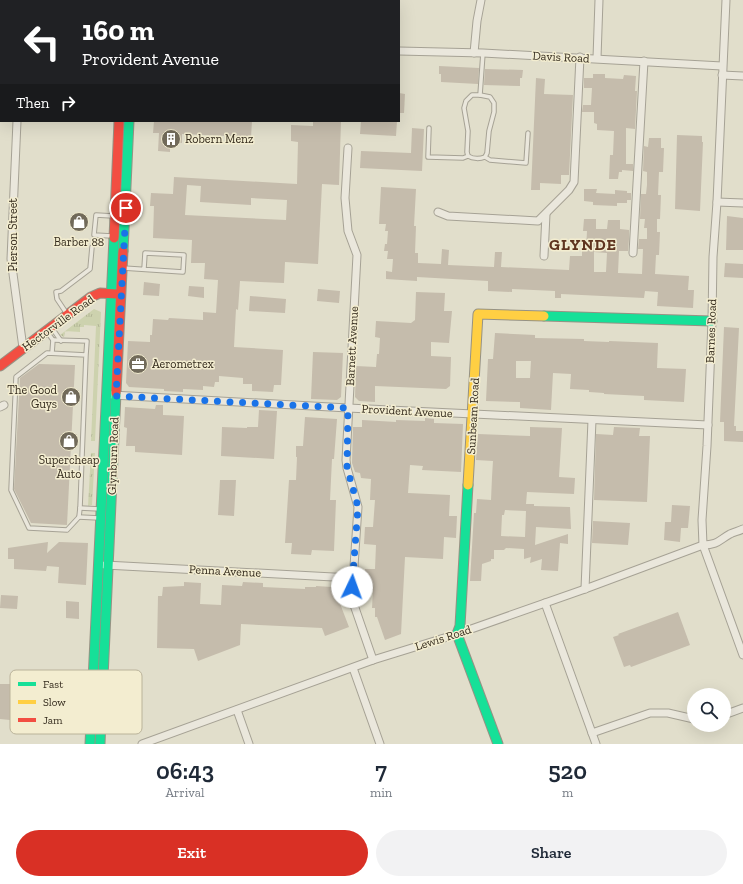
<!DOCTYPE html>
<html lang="en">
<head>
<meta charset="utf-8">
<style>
  :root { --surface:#fff; --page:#f2f2f3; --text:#1f2937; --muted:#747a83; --accent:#d93025 }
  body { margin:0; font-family:"Zilla Slab",serif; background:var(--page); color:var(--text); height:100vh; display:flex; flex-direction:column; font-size:15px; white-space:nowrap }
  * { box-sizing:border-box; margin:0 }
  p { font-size:13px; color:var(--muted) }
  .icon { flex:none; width:22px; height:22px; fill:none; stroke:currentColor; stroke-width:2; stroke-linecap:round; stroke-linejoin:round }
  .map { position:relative; height:744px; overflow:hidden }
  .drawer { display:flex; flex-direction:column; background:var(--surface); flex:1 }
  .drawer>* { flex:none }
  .top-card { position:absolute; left:0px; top:0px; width:400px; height:122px; box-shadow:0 4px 16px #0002; background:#202124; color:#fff; overflow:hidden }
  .fabs { position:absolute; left:687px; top:688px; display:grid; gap:8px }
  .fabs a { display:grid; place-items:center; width:44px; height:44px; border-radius:50%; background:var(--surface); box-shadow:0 4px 16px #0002; font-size:20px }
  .pin { position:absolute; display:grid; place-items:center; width:34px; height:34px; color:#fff; margin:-17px; border:2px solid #fff; border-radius:50%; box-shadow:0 1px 4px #0007 }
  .me { position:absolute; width:44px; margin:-22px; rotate:3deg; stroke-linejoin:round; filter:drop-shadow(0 0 3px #0008) }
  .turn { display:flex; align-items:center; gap:14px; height:84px; padding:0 16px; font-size:18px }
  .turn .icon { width:52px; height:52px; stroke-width:2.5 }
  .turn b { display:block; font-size:28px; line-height:34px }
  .then { display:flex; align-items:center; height:38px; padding:0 16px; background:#0003; gap:8px; font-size:15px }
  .eta { display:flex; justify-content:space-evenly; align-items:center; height:68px; text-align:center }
  .eta b { font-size:24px; font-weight:600; line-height:28px }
  .cta { display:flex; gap:8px; margin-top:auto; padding:8px 16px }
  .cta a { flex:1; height:46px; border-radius:24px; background:var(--accent); color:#fff; font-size:16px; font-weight:600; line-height:46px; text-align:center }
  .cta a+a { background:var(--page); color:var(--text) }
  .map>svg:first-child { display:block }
</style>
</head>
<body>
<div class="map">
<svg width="743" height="744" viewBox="0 0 743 744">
  <defs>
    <pattern id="grass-tufts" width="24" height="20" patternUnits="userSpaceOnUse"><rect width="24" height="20" fill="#cdd2ae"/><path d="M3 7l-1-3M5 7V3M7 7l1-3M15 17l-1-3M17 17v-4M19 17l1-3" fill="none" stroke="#b1b495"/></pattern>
  </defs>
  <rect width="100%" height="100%" fill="#e1decb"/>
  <g fill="url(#grass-tufts)">
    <polygon points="94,309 101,312 95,441 91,441 96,326 84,325 84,327 80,327 80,332 65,331 64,337 60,335"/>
    <polygon points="91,453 95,453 92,505 88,506"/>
  </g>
  <g fill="#c5bcac" fill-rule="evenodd">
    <polygon points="439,66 479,68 478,84 441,82 441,74 439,74"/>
    <polygon points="485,69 523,70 522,78 520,78 520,86 484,85"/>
    <polygon points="593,74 605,74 605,78 623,79 624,75 636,76 635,91 637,91 635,129 626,128 626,164 633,164 633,171 622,170 622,172 619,172 618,179 609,179 610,155 613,155 614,131 597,130 597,124 594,123 594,112 582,112 583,105 591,105 592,88 584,88 584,78 593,78"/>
    <polygon points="536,78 545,79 544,94 573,95 569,175 561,175 561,184 540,183 540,190 531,190"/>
    <polygon points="399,93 405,94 404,113 399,113"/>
    <polygon points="154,121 252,121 251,137 182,134 182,143 170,142 170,152 158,151 159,133 153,133"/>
    <path d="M 313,121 L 341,121 L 339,185 L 322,184 L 318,264 L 285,262 L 284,283 L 240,281 L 238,310 L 236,309 L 234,347 L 283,350 L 281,385 L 274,385 L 273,392 L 252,391 L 252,384 L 243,384 L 243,378 L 219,376 L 219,382 L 215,382 L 214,387 L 203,386 L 203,390 L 183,389 L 183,392 L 164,391 L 164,389 L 129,387 L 126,383 L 128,341 L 150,342 L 150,335 L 152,335 L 153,319 L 168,320 L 169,318 L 203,320 L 203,312 L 216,313 L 218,280 L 204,279 L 205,263 L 191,263 L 192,240 L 153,238 L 154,206 L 150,206 L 151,193 L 173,194 L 174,177 L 297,184 L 298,142 L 291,141 L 291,125 L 313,126 ZM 187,185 L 201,186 L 200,202 L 251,205 L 251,198 L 287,200 L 286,220 L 185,215 Z"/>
    <polygon points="361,121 397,121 396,136 360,134"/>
    <polygon points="412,128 424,129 422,171 360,168 361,151 411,153"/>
    <polygon points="677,135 702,136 702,142 703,142 700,211 675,209"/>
    <path d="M 649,138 L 661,138 L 661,148 L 664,148 L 663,172 L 659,172 L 658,195 L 661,195 L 660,219 L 657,219 L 657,232 L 660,232 L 659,255 L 656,255 L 655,274 L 689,276 L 688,290 L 694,290 L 693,308 L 657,306 L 658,292 L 645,291 L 644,298 L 561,294 L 561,298 L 555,298 L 555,291 L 512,289 L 512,292 L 488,291 L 488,281 L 417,277 L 417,281 L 386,279 L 386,271 L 392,272 L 393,259 L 387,259 L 388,251 L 384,251 L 385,244 L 387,244 L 388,231 L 385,231 L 386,224 L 379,224 L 381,187 L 416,189 L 414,226 L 416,226 L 415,253 L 418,253 L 418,263 L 441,264 L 442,249 L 449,250 L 448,265 L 494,267 L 495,252 L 502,252 L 501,267 L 569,270 L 570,256 L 582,256 L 582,249 L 586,249 L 587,231 L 583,231 L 584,219 L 596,219 L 596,229 L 607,229 L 608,220 L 620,220 L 620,229 L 629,230 L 629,239 L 628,251 L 619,251 L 618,273 L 642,274 L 643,249 L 638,249 L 639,239 L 647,239 L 647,228 L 644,228 L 645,219 L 640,219 L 641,194 L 646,194 L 647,185 L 647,172 L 643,171 L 644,146 L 648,147 ZM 594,252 L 607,253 L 606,272 L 594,272 Z"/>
    <polygon points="584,189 597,189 596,193 615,194 615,190 627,191 627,193 631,193 631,200 627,200 627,203 617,203 617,206 593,205 593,202 584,201"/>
    <polygon points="727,216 743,218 743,250 726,250"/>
    <polygon points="725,263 743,264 743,278 724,277"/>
    <polygon points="144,282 160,284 159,296 143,295"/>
    <polygon points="189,286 204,287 204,298 188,296"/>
    <polygon points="318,289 340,291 339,303 317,301"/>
    <polygon points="416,292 445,293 444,311 452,311 449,343 431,342 431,356 451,357 450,386 446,389 375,386 375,402 359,401 355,397 356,366 376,367 377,354 379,354 380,338 375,337 376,321 411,323 415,320"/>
    <polygon points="250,296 286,299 285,313 249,311"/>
    <polygon points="724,327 739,328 734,426 736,426 736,431 743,431 743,442 724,441 724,422 720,422"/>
    <path d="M 495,333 L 535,335 L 535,338 L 584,339 L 584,341 L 609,342 L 609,341 L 658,343 L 657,368 L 686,369 L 684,402 L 644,400 L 644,396 L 604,394 L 604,393 L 589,392 L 589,390 L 570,389 L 571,374 L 553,373 L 551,410 L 520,408 L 520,402 L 486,401 L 488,359 L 493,359 ZM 516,361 L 531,361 L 530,378 L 516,378 Z"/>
    <polygon points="313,352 343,353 341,397 337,400 311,399"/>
    <polygon points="39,364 75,365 67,525 31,523 14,489 20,378"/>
    <polygon points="156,405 163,405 163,415 184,416 182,455 135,452 135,446 126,446 127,428 124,427 125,407 155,409"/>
    <polygon points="259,410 277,411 274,459 221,456 222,427 247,428 247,427 258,427"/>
    <polygon points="305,417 337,419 334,459 332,459 330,500 336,500 334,551 312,550 311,555 291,554 292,543 285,543 289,480 296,480 297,457 296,457 296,446 303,446"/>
    <polygon points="425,418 434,419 434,423 463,424 461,472 422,470 423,466 410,465 408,493 450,495 449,516 457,516 456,538 444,537 443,559 405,557 401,634 385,640 377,617 375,617 375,608 372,608 373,590 364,590 365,569 375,569 376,545 364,544 365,527 373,527 375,500 370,500 371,479 361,478 360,473 355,472 352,463 353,427 362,427 362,420 396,422 396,420 425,421"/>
    <path d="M 530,427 L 562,428 L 559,477 L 575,478 L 574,494 L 527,492 L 526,504 L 534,504 L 534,506 L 570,507 L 571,529 L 536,527 L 535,545 L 568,534 L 568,544 L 560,543 L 558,571 L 541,570 L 542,559 L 530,563 L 531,557 L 524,559 L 524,549 L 506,548 L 504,550 L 494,550 L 494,559 L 491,559 L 491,561 L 482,564 L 481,581 L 470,581 L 474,513 L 476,513 L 477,499 L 491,500 L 492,477 L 493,461 L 476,460 L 478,434 L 530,436 ZM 505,510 L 526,511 L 525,537 L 501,536 L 502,515 L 504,515 Z"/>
    <polygon points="614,427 640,428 639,436 650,436 647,502 594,500 596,434 613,435"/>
    <polygon points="220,480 236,480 234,516 218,515"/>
    <polygon points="672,505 690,506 688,528 681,528 680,542 664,540 665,522 671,522"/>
    <polygon points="593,521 630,523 628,545 592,543"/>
    <polygon points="48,542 47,553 59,542 88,543 86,585 58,583 59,567 47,566 46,571 14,569 14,559 8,559 8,548"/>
    <polygon points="184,582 201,583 200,604 221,605 222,585 242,586 243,582 263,583 263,587 305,589 305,587 316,587 316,586 332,587 333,585 339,585 342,587 343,593 339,601 349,627 325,636 322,628 241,624 240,645 198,661 194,649 157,648 158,596 162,596 163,587 184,586"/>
    <polygon points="1,595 18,596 17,609 0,608"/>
    <polygon points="66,601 79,602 79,619 66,618"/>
    <polygon points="678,612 690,645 631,667 630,665 624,667 613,637 619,635 618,634"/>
    <polygon points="0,684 14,684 13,697 10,697 10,720 0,719"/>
  </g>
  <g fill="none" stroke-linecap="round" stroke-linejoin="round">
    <g stroke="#a6a295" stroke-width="5.5">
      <g id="lane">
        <polyline points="480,95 490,97 494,103 494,112 489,131 487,153 485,157 490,160 526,163 528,133"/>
        <polyline points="429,128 428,157 463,158 468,156 467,152 468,131 464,108 466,101 472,95 480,95 483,53"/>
        <path d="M 468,156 C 473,159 480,159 485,157"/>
        <polyline points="112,236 94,235 96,215 113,216"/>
        <polyline points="123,268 183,272 184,255 145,253 144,269"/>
        <polyline points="67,314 57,299 56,292 61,291 90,269 92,247"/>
        <polyline points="52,328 61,341"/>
        <polyline points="47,332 53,340 52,353"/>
        <polyline points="53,340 87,341 86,355 80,508 79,517 67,530 29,528 11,490 16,377 47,353 86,355"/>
        <polyline points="80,508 100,509"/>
        <polyline points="79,517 99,518"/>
      </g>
    </g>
    <g stroke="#a6a295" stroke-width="9">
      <g id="street">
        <polyline points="726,0 717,202 713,257 712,321 707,446 702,520 703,545 743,655"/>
        <polyline points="369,1 369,0"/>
        <polyline points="399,51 483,53 722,66"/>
        <polyline points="474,53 477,21 481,0"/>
        <polyline points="597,58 599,0"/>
        <polyline points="722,75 743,76"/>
        <polyline points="17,121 11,259 23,348"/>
        <polyline points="348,148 345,198 348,231 357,255 346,460 347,468 358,507 352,596 354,605 373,660"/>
        <polyline points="717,202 743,203"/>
        <polyline points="438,212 448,216 538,221 569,190 574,182 580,57"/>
        <polyline points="633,253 644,61"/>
        <polyline points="544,256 546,214"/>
        <polyline points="112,395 348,408 708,425"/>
        <polyline points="0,407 4,405"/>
        <polyline points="105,565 352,578"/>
        <polyline points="585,589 592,420"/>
        <polyline points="545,603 596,744"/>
        <polyline points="353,668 380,744"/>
        <polyline points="237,710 249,744"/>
        <polyline points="724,715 743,708"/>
        <polyline points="592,733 650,713 668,713 694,719"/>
        <path d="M 142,744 L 373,660 L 457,634 L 585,589 L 703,545 C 718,545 719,540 730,534 C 734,532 739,531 743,529"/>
      </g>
    </g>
    <g stroke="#969284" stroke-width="11">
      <g id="fast">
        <polyline points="134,0 134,1"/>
        <polyline points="0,7 1,7"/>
        <polyline points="123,251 129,121"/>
        <polyline points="544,316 712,321"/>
        <polyline points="468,485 460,626 457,634 498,744"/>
        <polyline points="90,744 114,238"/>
        <polyline points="100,744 116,393"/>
      </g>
    </g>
    <g stroke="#969284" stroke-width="11">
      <polyline id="slow" points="468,485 478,314 544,316"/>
    </g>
    <g stroke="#969284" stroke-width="11">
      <g id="jam">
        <polyline points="123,0 123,1"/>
        <polyline points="114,238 119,121"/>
        <polyline points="0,366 91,297 100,293 116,294"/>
        <polyline points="116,393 123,251"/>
      </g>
    </g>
    <use href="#lane" stroke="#eae7dc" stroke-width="3.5"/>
    <use href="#street" stroke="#eae7dc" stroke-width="7"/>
    <use href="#fast" stroke="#16e098" stroke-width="9"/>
    <use href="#slow" stroke="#ffcf43" stroke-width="9"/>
    <use href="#jam" stroke="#f24e42" stroke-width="9"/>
  </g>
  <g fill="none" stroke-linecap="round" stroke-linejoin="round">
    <polyline stroke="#1a73e8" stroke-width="7" stroke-dasharray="0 12.6" points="126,208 116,396 348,408 347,468 352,485 358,507 352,587"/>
  </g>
  <defs>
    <g id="building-disc" transform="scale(1)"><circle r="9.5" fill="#716a5a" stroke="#f3edd0"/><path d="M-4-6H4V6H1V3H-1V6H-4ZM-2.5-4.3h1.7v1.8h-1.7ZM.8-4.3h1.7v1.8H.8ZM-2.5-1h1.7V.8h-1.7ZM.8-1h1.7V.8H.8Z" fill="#fff"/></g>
    <g id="shop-disc" transform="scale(1)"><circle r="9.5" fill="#716a5a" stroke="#f3edd0"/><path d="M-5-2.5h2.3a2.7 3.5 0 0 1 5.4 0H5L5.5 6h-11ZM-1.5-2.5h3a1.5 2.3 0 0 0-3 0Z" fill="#fff"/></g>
    <g id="office-disc" transform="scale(1)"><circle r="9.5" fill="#716a5a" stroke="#f3edd0"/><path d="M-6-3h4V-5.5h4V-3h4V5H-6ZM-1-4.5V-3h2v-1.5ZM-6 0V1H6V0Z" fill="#fff"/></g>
  </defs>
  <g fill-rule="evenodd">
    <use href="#building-disc" x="171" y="139"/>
    <use href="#shop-disc" x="79" y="222"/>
    <use href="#office-disc" x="138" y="364"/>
    <use href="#shop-disc" x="71" y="397"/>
    <use href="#shop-disc" x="69" y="441"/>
  </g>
  <g text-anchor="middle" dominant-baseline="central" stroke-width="3" stroke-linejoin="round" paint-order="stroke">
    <g font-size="12" fill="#342b1d" stroke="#f3edd0">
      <text transform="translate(561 57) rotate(3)">Davis Road</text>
      <text transform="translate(13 235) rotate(-90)">Pierson Street</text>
      <text transform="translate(58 323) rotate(-36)">Hectorville Road</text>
      <text transform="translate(711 331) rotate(-88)">Barnes Road</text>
      <text transform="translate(352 346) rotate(-87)">Barnett Avenue</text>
      <text transform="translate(407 411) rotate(3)">Provident Avenue</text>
      <text transform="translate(473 416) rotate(-87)">Sunbeam Road</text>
      <text transform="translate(113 456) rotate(-88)">Glynburn Road</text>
      <text transform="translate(225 571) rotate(3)">Penna Avenue</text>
      <text transform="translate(443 638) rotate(-18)">Lewis Road</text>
    </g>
    <g font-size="12" fill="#342b1d" stroke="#f3edd0" text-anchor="start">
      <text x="185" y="139">Robern Menz</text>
      <text x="79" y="242" text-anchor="middle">Barber 88</text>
      <text x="152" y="364">Aerometrex</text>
      <text x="57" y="390" text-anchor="end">The Good<tspan x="57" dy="14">Guys</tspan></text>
      <text x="69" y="460" text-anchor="middle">Supercheap<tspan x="69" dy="14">Auto</tspan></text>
    </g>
    <g font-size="16" font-weight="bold" letter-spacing="1" fill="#5f341f" stroke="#f3edd0">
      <text x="583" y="244">GLYNDE</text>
    </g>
  </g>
  <rect x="10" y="670" width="132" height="64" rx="6" fill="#f3edd0" stroke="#bab39a" stroke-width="1"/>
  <rect x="18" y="682" width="18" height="4" fill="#16e098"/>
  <rect x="18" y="700" width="18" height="4" fill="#ffcf43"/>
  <rect x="18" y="718" width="18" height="4" fill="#f24e42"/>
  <g font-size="11" fill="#342b1d">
    <text x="43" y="688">Fast</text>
    <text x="43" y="706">Slow</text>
    <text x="43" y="724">Jam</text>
  </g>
</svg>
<div class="fabs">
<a><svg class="icon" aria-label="search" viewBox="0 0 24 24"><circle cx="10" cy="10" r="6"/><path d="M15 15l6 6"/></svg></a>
</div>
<div class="pin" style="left:126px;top:208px;background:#d93025"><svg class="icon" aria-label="arrive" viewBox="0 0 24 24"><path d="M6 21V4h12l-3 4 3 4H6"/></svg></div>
<svg class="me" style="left:352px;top:587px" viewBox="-20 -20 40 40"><circle r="19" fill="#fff"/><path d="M0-13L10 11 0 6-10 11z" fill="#1a73e8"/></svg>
<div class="top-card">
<div class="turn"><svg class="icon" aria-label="left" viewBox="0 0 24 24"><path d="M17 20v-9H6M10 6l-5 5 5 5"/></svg><div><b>160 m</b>Provident Avenue</div></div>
<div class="then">Then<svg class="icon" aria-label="right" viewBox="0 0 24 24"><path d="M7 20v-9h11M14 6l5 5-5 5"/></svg></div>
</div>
</div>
<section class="drawer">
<div class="eta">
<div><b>06:43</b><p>Arrival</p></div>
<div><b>7</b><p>min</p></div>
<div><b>520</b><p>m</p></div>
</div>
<div class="cta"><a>Exit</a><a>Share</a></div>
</section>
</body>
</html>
